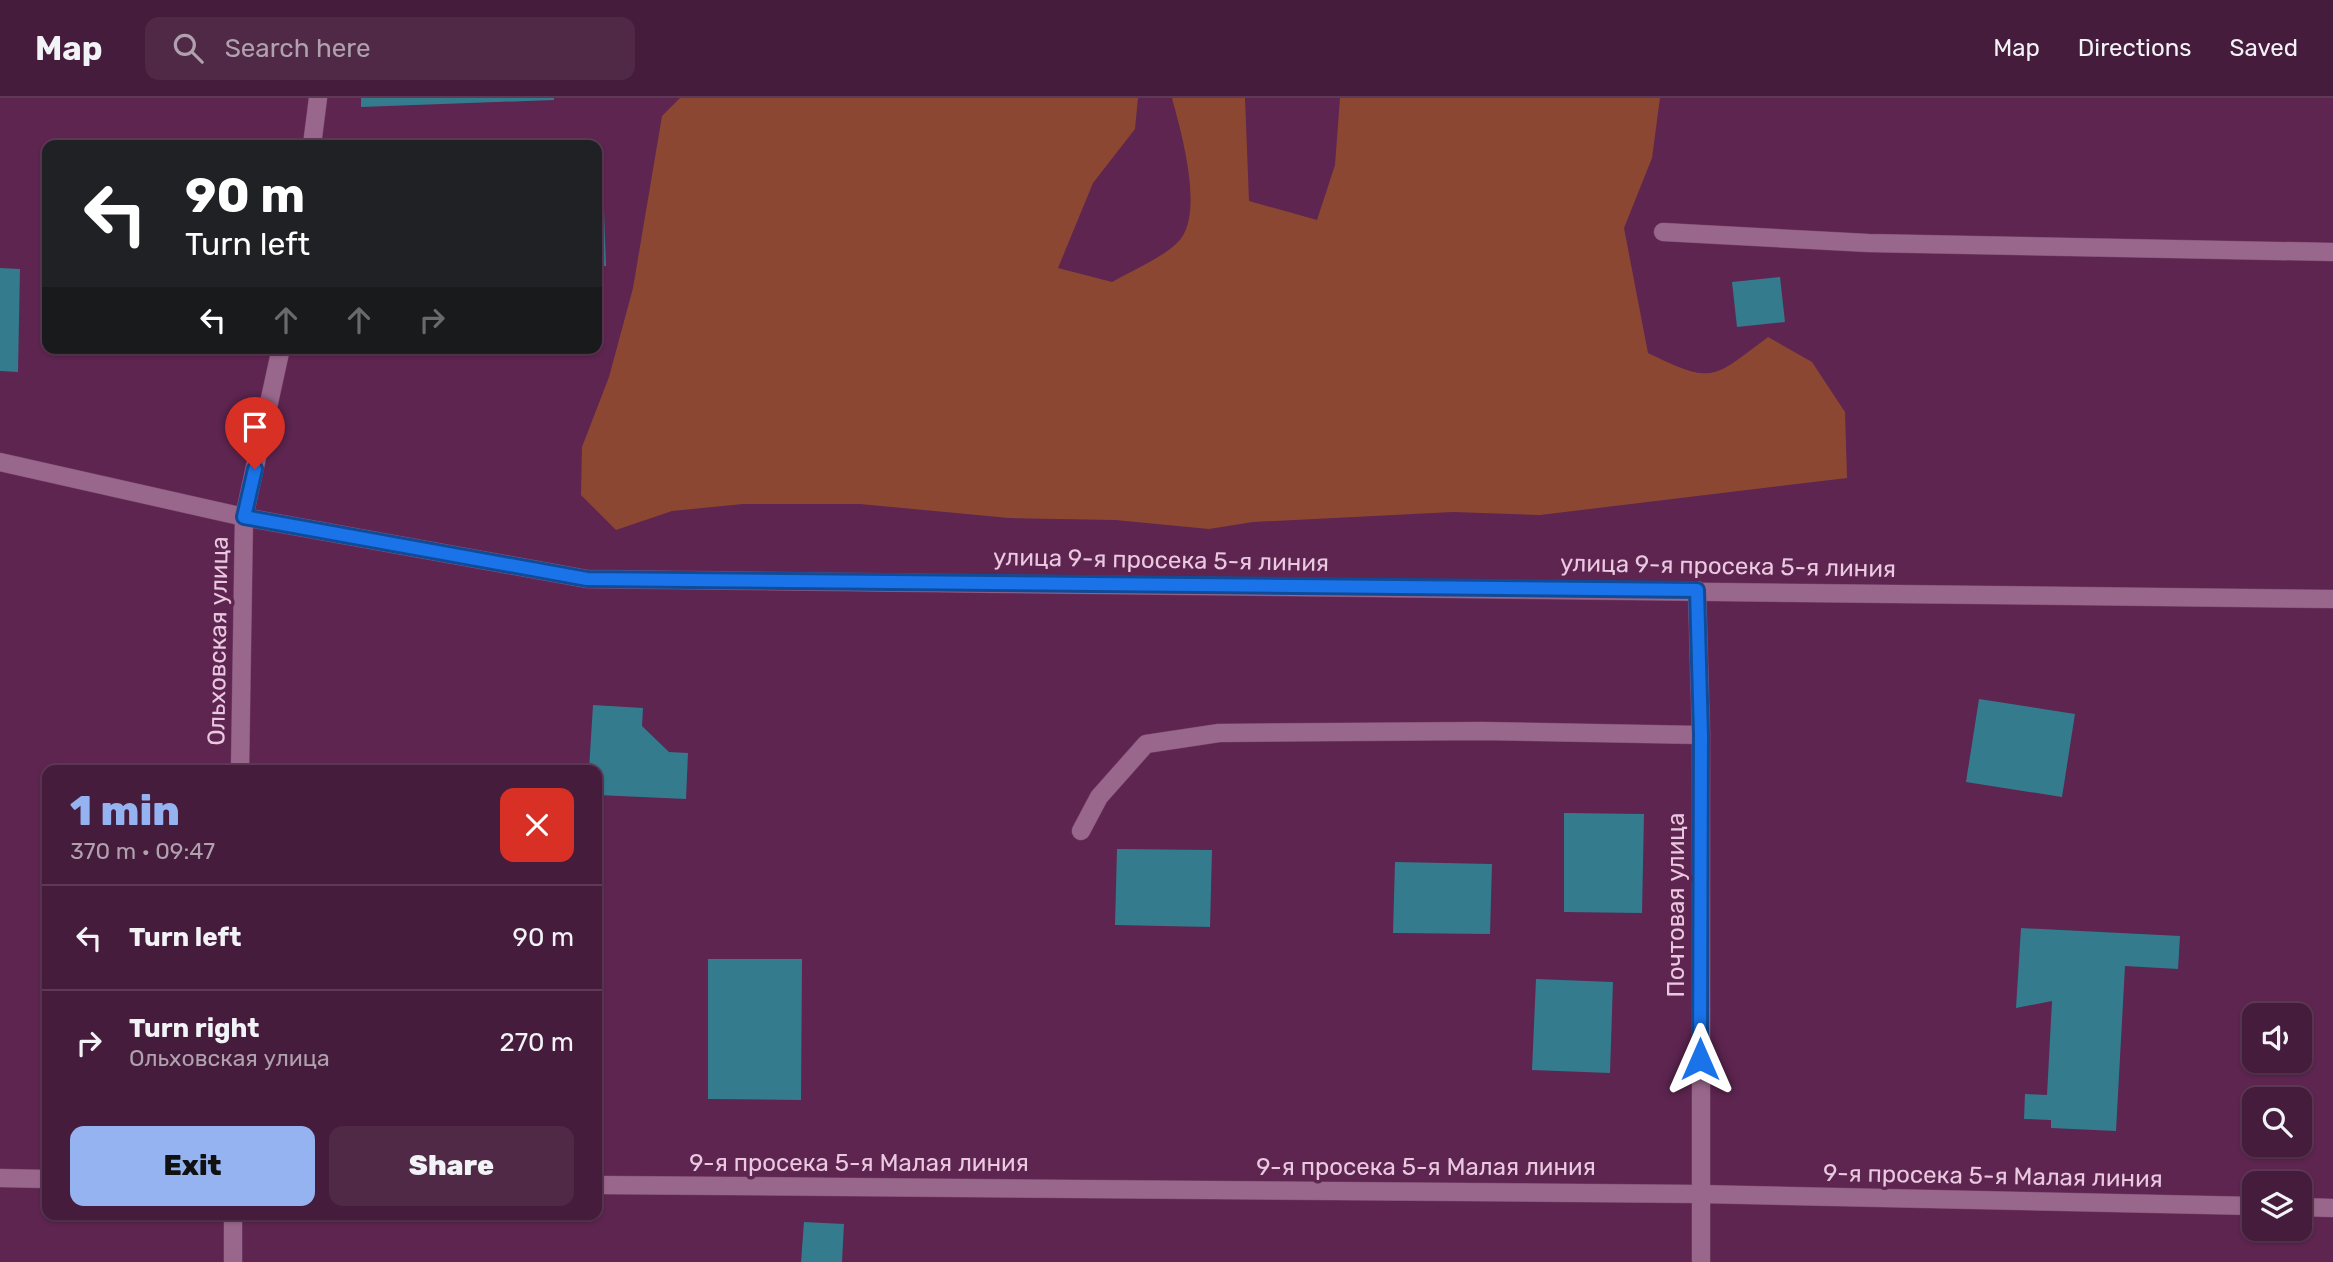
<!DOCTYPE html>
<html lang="en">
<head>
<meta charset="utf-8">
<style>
  :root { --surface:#461c3c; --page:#502947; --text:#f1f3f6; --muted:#b0a1af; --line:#5e3a56; --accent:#95b2f1 }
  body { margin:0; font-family:Rubik,sans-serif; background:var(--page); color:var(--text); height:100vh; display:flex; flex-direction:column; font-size:26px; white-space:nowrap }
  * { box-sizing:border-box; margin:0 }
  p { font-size:23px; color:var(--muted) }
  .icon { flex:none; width:38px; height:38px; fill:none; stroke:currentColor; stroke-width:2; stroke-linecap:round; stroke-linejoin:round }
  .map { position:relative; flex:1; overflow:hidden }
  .details { position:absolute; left:42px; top:667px; width:560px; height:455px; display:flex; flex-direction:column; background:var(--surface); border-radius:14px; box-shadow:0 2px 5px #0004,0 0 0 2px var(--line) }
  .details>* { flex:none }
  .hud { position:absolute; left:42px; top:42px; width:560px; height:214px; border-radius:14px; box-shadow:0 2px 5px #0004,0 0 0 2px var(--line); background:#202124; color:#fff; overflow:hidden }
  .fabs { position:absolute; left:2242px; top:905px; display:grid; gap:14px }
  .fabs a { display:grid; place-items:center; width:70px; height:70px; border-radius:14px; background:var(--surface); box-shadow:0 2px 5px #0004,0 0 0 2px var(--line); font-size:35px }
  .pin { position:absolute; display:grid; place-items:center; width:60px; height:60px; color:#fff; margin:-72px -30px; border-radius:50% 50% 50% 0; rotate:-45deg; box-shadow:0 0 7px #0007 }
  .pin .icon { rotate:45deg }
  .me { position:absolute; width:77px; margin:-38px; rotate:0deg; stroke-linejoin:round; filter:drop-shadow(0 0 5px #0008) }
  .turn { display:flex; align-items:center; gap:24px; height:147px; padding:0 28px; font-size:32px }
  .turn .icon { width:91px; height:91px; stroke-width:2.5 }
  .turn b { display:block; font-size:49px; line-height:60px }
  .lanes { display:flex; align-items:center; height:66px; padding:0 28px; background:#0003; justify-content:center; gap:35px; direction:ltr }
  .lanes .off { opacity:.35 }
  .round { display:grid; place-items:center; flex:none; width:74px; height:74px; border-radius:14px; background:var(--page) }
  .summary { display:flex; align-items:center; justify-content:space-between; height:119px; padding:0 28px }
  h1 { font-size:42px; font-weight:800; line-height:52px; color:var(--accent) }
  .cta { display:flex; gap:14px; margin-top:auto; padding:14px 28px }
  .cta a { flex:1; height:80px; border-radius:14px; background:var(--accent); color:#111; font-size:28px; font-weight:800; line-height:80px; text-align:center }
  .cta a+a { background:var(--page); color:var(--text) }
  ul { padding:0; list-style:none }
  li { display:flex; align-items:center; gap:21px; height:105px; padding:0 28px; border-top:2px solid var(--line) }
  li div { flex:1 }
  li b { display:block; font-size:26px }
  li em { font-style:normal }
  header { display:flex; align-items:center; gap:42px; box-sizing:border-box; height:98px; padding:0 35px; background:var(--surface); border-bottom:2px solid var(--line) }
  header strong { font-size:33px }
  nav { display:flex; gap:38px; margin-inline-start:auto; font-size:24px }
  .search { width:490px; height:63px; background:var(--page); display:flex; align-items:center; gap:18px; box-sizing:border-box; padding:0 24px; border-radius:14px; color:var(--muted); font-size:26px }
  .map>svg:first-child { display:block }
</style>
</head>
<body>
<header>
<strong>Map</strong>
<div class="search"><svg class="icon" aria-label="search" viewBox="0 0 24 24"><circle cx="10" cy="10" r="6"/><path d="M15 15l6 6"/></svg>Search here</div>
<nav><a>Map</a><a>Directions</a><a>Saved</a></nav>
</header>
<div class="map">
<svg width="2333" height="1164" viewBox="0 0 2333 1164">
  <rect width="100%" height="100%" fill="#5d2550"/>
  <path fill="#8c4733" d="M 680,0 L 1138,0 L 1135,31 L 1093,85 L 1058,170 L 1112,184 C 1133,172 1160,161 1177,145 C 1206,119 1181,34 1172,0 L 1245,0 L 1249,103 L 1317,122 L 1335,67 L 1340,0 L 1660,0 L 1652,60 L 1624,130 L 1648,255 C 1714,287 1712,281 1768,239 L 1812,264 L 1845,314 L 1847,380 L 1540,417 L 1453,414 L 1253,424 L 1209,431 L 1115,422 L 1009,420 L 860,406 L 743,406 L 672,413 L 616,432 L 581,397 L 582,349 L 609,279 L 633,190 L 662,18 Z"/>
  <g fill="#347b8d">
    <polygon points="361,0 554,0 554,2 361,9"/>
    <polygon points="597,55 602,55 606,168 597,168"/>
    <polygon points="0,170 20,171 18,274 0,273"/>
    <polygon points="1780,179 1785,224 1737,229 1732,184"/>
    <polygon points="1979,601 2075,616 2062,699 1966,684"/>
    <polygon points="593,607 643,610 642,628 669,654 688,655 686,701 597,697 597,672 589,672"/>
    <polygon points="1564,715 1644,716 1642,815 1564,814"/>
    <polygon points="597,746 600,746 599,833 597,833"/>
    <polygon points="1117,751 1212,752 1210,829 1115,827"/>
    <polygon points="1395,764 1492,766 1490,836 1393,835"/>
    <polygon points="2021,830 2180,838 2178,871 2125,868 2116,1033 2051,1030 2051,1022 2024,1021 2025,996 2047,997 2052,903 2016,910"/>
    <polygon points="708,861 802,861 801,1002 708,1001"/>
    <polygon points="1536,881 1613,884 1610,975 1532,972"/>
    <polygon points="804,1124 844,1126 842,1164 801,1164"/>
  </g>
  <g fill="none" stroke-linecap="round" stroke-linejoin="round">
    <g stroke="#79466d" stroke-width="19">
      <g id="minor">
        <polyline points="312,47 318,0"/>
        <polyline points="1663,134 1868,145 2333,154"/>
        <polyline points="0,364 244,419 587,481 2333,501"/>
        <polyline points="1697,492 1701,637 1701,1164"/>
        <polyline points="240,672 244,419 281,250"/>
        <polyline points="1081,733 1099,699 1146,646 1219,635 1482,633 1701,637"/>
        <polyline points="0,1080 47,1081"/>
        <polyline points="597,1087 1700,1096 2254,1108"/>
        <polyline points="2300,1109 2333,1110"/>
        <polyline points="233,1164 233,1116"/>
      </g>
    </g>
    <use href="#minor" stroke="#9a678c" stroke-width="18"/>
  </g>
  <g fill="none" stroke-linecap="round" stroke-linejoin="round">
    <g stroke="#114b97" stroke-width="18">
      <polyline id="route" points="255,371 244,419 587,481 1697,492 1701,637 1700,961"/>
    </g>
    <use href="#route" stroke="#1a73e8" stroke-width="12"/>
  </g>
  <g text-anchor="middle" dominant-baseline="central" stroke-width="7" stroke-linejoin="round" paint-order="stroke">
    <g font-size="24" fill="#eac8e0" stroke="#5d2550">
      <text transform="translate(1161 462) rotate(1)">улица 9-я просека 5-я линия</text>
      <text transform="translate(1728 468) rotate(1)">улица 9-я просека 5-я линия</text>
      <text transform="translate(218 543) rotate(-89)">Ольховская улица</text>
      <text transform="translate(1676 807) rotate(-90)">Почтовая улица</text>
      <text x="859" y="1065">9-я просека 5-я Малая линия</text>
      <text x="1426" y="1069">9-я просека 5-я Малая линия</text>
      <text transform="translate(1993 1078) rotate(1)">9-я просека 5-я Малая линия</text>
    </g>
  </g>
</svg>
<div class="fabs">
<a><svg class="icon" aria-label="sound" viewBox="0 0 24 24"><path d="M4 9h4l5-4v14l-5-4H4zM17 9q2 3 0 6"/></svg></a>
<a><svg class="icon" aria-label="search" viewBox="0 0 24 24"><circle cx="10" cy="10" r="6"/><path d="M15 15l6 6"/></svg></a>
<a><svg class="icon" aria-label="layers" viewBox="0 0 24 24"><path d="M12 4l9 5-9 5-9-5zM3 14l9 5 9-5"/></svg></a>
</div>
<div class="pin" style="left:255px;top:371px;background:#d93025"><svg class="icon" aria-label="arrive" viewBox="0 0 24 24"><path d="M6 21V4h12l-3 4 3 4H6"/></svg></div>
<svg class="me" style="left:1700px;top:961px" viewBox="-20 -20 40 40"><path d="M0-17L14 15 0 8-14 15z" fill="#1a73e8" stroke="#fff" stroke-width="4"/></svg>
<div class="hud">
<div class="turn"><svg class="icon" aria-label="left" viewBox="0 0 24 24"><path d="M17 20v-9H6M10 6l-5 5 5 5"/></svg><div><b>90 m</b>Turn left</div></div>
<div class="lanes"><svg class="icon" aria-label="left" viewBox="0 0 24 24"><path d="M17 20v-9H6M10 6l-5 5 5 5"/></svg><svg class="icon off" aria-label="ahead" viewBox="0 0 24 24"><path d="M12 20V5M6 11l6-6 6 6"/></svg><svg class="icon off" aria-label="ahead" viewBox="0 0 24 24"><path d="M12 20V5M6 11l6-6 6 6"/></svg><svg class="icon off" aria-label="right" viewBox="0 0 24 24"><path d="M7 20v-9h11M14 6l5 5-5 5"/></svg></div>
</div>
<section class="details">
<div class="summary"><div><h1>1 min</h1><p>370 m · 09:47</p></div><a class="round" style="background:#d93025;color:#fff"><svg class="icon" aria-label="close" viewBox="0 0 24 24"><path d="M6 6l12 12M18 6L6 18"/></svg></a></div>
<ul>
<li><svg class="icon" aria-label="left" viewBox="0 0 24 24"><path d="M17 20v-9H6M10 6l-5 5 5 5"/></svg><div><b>Turn left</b></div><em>90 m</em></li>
<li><svg class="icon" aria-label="right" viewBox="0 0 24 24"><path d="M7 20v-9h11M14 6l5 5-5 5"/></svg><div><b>Turn right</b><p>Ольховская улица</p></div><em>270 m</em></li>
</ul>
<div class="cta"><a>Exit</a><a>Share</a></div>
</section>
</div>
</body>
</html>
